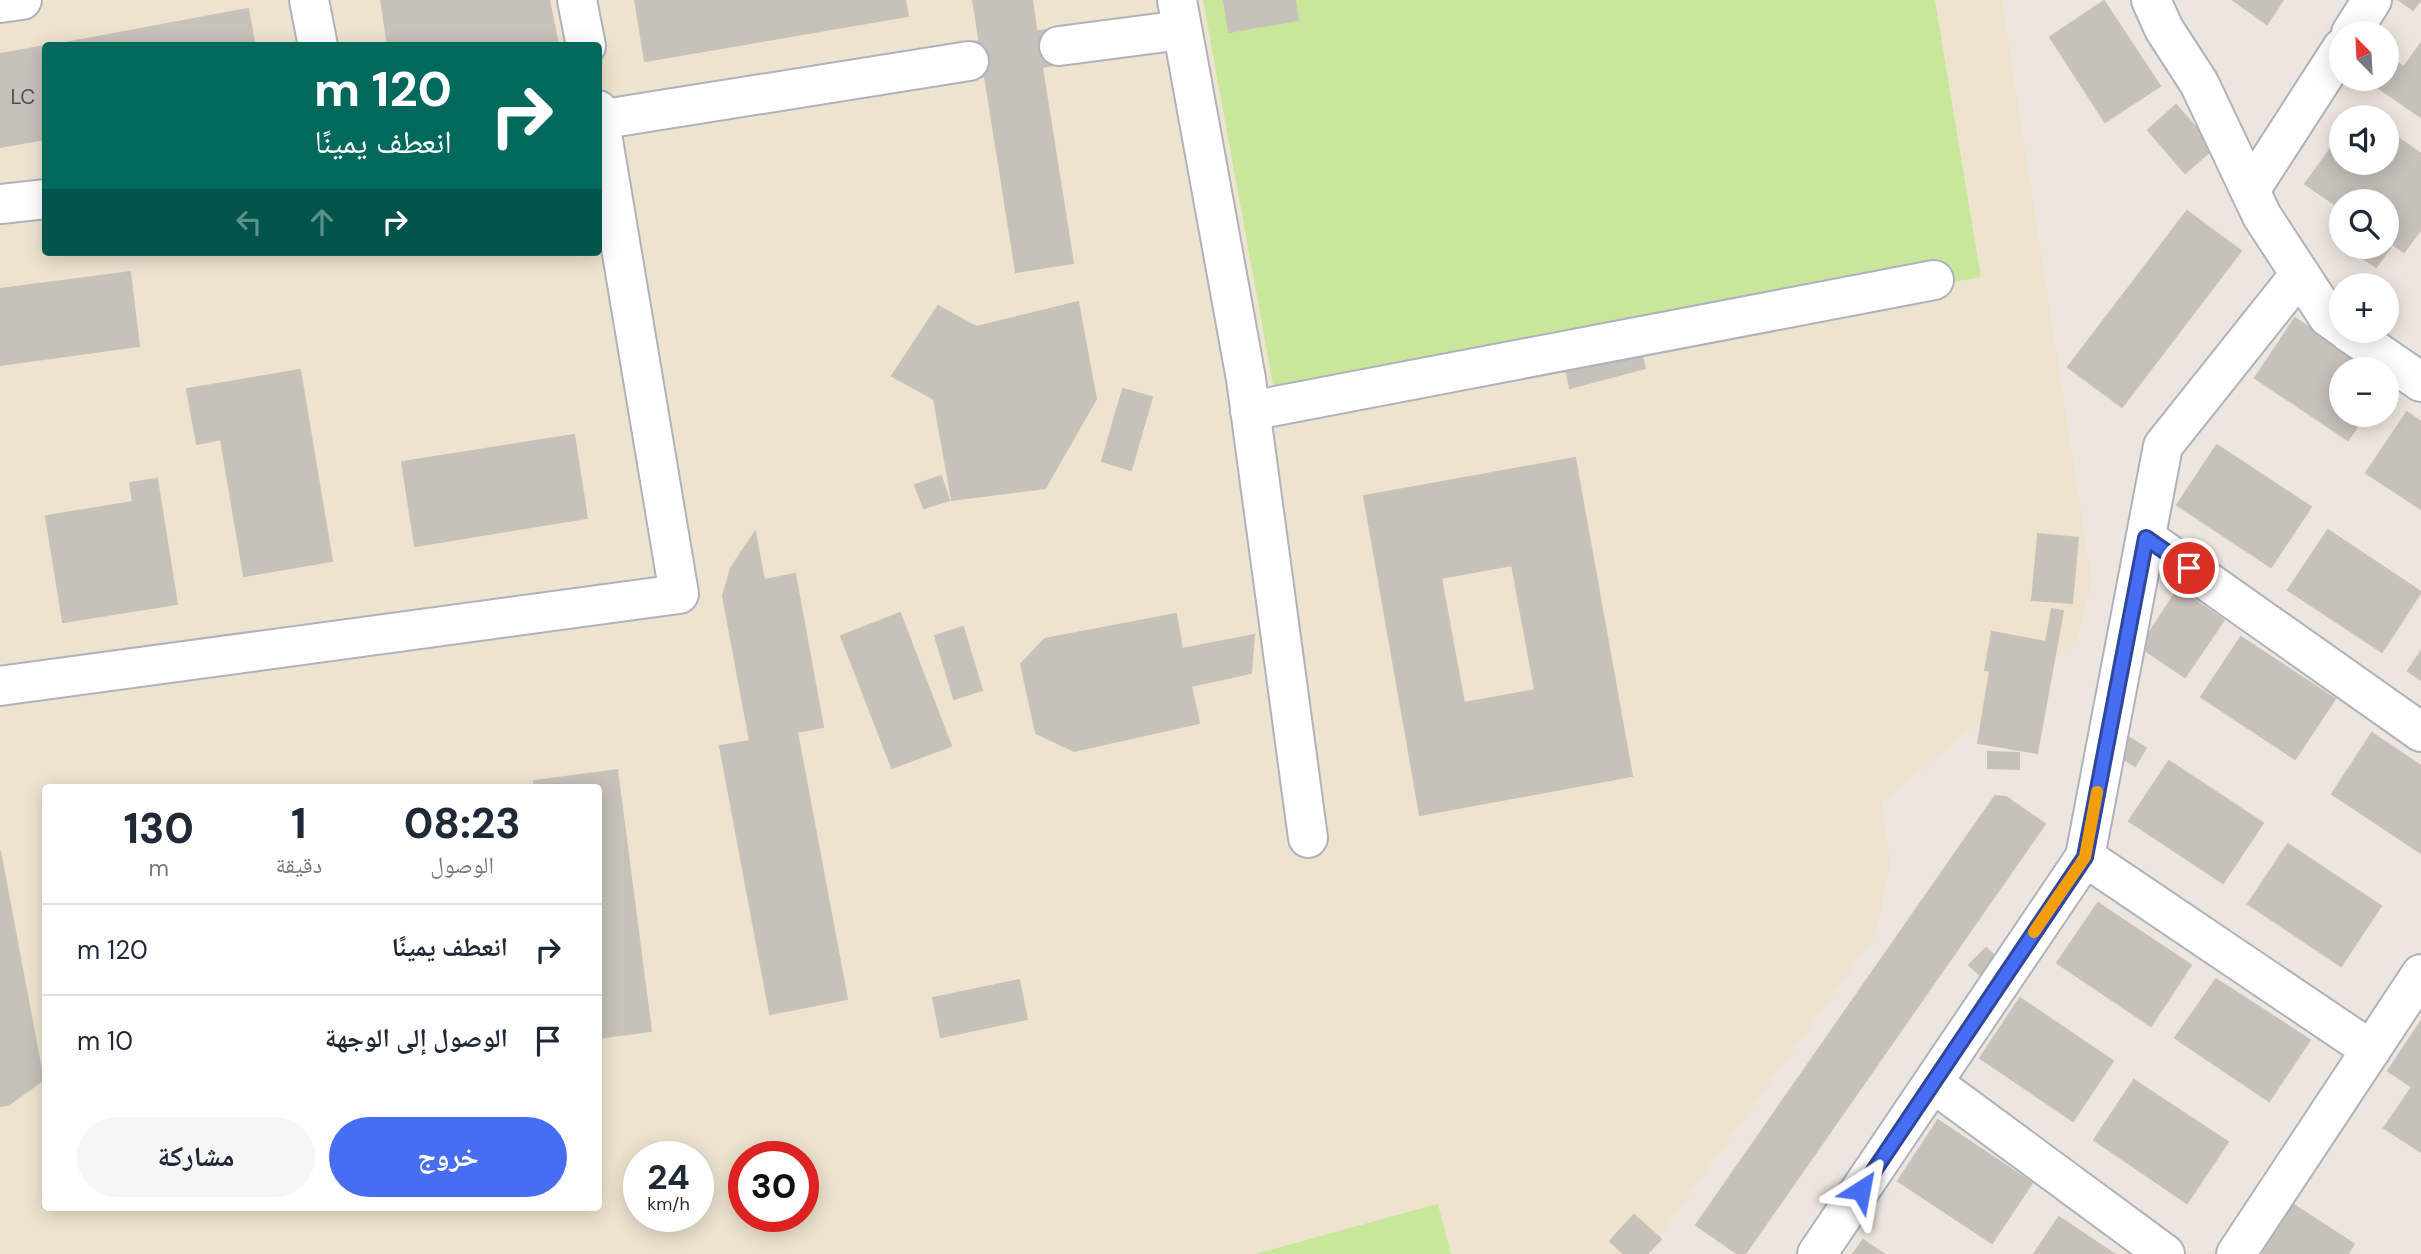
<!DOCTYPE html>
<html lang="ar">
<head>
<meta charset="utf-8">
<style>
  :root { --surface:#fff; --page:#f6f6f7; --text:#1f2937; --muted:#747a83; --line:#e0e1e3; --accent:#476df2 }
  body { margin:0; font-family:"DM Sans","Noto Naskh Arabic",sans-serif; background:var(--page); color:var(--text); direction:rtl; height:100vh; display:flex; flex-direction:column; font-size:26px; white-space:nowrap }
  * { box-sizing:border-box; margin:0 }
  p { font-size:23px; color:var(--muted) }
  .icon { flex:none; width:38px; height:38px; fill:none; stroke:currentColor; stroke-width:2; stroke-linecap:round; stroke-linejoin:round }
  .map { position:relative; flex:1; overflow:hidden; direction:ltr }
  .panel { position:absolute; left:42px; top:784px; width:560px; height:427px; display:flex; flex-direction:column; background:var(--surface); border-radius:7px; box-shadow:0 4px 18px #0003; direction:rtl }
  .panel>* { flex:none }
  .guide { position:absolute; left:42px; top:42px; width:560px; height:214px; border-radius:7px; box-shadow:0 4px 18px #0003; direction:rtl; background:#00695c; color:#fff; overflow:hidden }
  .needle { width:46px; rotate:336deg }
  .buttons { position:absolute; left:2329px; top:21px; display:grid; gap:14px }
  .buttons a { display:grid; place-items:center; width:70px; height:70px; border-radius:50%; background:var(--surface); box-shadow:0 4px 18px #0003; font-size:35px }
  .speed { position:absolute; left:623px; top:1141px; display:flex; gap:14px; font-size:35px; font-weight:700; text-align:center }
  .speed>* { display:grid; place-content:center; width:91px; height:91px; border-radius:50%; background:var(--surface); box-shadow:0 4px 18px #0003; line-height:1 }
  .speed small { font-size:18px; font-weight:400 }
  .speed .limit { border:10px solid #d22; background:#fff; color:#111 }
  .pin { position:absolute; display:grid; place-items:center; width:60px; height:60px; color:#fff; margin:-30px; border:4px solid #fff; border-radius:50%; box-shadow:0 2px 7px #0007 }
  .me { position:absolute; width:77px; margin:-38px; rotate:34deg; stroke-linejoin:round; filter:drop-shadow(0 0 5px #0008) }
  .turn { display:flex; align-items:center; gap:24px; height:147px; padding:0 35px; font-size:32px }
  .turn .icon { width:91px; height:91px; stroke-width:2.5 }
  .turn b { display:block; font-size:49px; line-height:60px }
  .lanes { display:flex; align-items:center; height:66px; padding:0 35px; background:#0003; justify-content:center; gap:35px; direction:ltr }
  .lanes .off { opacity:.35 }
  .eta { display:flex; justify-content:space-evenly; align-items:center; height:119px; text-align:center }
  .eta b { font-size:42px; font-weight:800; line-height:49px }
  .action { display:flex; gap:14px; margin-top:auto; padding:14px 35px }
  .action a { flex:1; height:80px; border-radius:42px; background:var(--accent); color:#fff; font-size:28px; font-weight:800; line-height:80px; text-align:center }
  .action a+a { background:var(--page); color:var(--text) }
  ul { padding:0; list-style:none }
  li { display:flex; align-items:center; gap:21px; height:91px; padding:0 35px; border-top:2px solid var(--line) }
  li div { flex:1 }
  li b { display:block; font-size:26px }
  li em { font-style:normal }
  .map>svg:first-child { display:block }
</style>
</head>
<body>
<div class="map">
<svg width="2421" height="1254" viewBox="0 0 2421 1254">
  <rect width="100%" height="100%" fill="#ede6df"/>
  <path fill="#ede3cf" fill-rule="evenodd" d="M 0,0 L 2002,0 L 2092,583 L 2077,640 L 1882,802 L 1890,864 L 1876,935 L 1646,1254 L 0,1254 ZM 46,46 L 598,46 L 598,252 L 46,252 ZM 46,788 L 598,788 L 598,1208 L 46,1208 ZM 639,1157 L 698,1157 L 698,1216 L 639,1216 ZM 744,1157 L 803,1157 L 803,1216 L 744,1216 Z"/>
  <g fill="#c9e79b">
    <polygon points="1203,0 1935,0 1981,277 1276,401"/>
    <polygon points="1438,1204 1451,1254 1255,1254 1437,1204"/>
  </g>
  <g fill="#c6c1ba" stroke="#c8c2b8" stroke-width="2" fill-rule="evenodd">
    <polygon points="381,0 549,0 558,44 388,46"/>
    <polygon points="635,0 905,0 908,16 645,61"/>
    <polygon points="973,0 1032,0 1040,55 983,64"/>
    <polygon points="1224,0 1295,0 1298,20 1229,32"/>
    <polygon points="2233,0 2283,0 2267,24"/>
    <polygon points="2399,0 2421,0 2413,10"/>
    <polygon points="2104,1 2160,86 2105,122 2050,37"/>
    <polygon points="248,9 255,46 49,46"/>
    <polygon points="2421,43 2421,117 2367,80 2387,79 2387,56 2404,67"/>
    <polygon points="46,46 46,139 0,147 0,54"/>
    <polygon points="1040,55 1073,263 1016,272 983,64"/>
    <polygon points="2176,105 2214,148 2185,173 2148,130"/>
    <polygon points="2387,130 2421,154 2421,229 2404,252 2387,240 2387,201 2342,201 2342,209 2305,184 2342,133 2342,163 2387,163"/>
    <polygon points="2187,211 2241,251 2122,407 2068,367"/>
    <polygon points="2387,246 2390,248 2376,267 2347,247"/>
    <polygon points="130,272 139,346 0,365 0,289"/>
    <polygon points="1078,302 1096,399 1045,488 952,500 934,399 892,376 938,306 976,327"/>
    <polygon points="2295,318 2373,369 2342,369 2342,415 2365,415 2348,440 2255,378"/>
    <polygon points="1638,342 1645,368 1570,388 1564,362"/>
    <polygon points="300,370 332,561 244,576 221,439 197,444 187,389"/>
    <polygon points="1123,389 1152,397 1131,470 1102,461"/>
    <polygon points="2407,412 2421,422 2421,509 2366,473"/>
    <polygon points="574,435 587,518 415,546 402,462"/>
    <polygon points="2217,445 2311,507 2271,567 2177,505"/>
    <path d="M 1575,458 L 1632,776 L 1420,815 L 1364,496 ZM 1512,565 L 1535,690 L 1464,703 L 1441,578 Z"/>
    <polygon points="941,476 949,500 924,508 915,485"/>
    <polygon points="157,479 177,604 63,622 46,516 133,502 130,483"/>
    <polygon points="2328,530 2421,592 2382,652 2288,590"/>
    <polygon points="755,532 764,580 795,574 823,727 797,732 847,999 770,1014 720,746 750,741 723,596 731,568"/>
    <polygon points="2038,534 2078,538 2072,603 2032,600"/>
    <polygon points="2178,589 2224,620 2185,677 2140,647"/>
    <polygon points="2052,609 2063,611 2037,753 1978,743 1990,671 1985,670 1992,632 2046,642"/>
    <polygon points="900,613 951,746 892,768 841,636"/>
    <polygon points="1176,614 1182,649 1254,635 1251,673 1191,686 1199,723 1074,751 1036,733 1021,664 1045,639"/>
    <polygon points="963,627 982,690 954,699 935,636"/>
    <polygon points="2241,637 2335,699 2295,759 2201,697"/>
    <polygon points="2421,651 2421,680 2408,671"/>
    <polygon points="2120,732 2146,748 2135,766 2109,750"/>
    <polygon points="2372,733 2421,766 2421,853 2332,794"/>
    <polygon points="1988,752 2019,753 2019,769 1988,768"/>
    <polygon points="2169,761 2263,823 2223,883 2129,821"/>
    <polygon points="617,770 651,1031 598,1038 598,788 535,788 534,781"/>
    <polygon points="1995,796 2006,797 2045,824 1745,1254 1738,1254 1696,1225"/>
    <polygon points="2288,844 2381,906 2341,966 2248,904"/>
    <polygon points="0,851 43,1080 8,1105 0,1106"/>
    <polygon points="2098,903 2191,965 2151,1026 2057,963"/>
    <polygon points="1986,948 2003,963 1987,981 1969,965"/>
    <polygon points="2216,979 2310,1040 2269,1101 2175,1038"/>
    <polygon points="1019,980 1027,1019 941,1037 933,998"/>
    <polygon points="2020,998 2113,1061 2073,1121 1980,1058"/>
    <polygon points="2421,1021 2421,1152 2384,1128 2412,1087 2388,1071"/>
    <polygon points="2134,1080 2228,1142 2187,1203 2094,1140"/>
    <polygon points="1938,1120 2032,1183 1992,1243 1898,1181"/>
    <polygon points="2294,1205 2354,1244 2348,1254 2262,1254"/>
    <polygon points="1634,1215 1661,1239 1647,1254 1624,1254 1610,1241"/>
    <polygon points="2059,1217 2114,1254 2034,1254"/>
    <polygon points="1863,1240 1884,1254 1853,1254"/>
  </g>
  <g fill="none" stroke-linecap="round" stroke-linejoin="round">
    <polyline stroke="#c6c1bb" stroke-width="38" stroke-dasharray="38 19" stroke-linecap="butt" points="969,61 1059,46"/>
    <g stroke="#afb2bc" stroke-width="42">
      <g id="minor">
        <polyline points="309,0 318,46"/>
        <polyline points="577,0 586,46"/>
        <polyline points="1177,0 1246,379 1308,838"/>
        <polyline points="2151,0 2164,29 2199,83 2262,216 2328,317 2342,327"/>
        <polyline points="0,3 22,0"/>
        <polyline points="2351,33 2372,0"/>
        <polyline points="1059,46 1182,30"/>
        <polyline points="598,120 969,61"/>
        <polyline points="2251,189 2342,48"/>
        <polyline points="0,204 46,199"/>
        <polyline points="2347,331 2421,382"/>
        <polyline points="1250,411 1934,280"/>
        <polyline points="2146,538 2421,732"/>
        <polyline points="0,686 679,594 598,110"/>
        <polyline points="2085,857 2371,1050"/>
        <polyline points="1933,1083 2165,1254"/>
        <polyline points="1817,1254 2085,857 2163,446 2300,274"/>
        <polyline points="2236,1254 2421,974"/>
      </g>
    </g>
    <use href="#minor" stroke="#fff" stroke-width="38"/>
  </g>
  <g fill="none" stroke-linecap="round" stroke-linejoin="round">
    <g stroke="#2e479d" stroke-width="18">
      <polyline id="route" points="1861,1190 2085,857 2146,538 2189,568"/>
    </g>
    <use href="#route" stroke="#476df2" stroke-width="12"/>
    <polyline stroke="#f59e0b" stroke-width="12" points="2034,932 2085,857 2097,792"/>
  </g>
  <g text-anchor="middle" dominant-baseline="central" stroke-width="5" stroke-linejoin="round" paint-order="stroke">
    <g font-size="21" fill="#525150">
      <text x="23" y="97">LC</text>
    </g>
  </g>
</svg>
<div class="buttons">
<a><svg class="needle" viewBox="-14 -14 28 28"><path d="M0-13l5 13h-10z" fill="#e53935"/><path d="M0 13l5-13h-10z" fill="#747a83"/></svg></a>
<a><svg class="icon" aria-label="sound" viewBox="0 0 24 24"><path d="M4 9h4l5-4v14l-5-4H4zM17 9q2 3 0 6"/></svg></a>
<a><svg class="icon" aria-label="search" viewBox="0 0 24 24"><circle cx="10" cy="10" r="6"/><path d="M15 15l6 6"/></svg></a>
<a>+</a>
<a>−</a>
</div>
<div class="speed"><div>24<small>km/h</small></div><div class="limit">30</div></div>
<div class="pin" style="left:2189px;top:568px;background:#d93025"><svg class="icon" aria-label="arrive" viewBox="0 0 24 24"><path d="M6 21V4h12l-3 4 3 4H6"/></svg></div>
<svg class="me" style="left:1861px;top:1190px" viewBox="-20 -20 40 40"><path d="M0-17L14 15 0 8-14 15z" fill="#476df2" stroke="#fff" stroke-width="4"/></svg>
<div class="guide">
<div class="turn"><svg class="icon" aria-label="right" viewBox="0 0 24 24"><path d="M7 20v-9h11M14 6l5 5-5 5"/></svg><div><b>120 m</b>انعطف يمينًا</div></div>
<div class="lanes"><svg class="icon off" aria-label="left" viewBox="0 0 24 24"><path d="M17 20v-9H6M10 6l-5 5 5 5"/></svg><svg class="icon off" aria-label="ahead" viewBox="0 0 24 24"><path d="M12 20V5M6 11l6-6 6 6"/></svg><svg class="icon" aria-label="right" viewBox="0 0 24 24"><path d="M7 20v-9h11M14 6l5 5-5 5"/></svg></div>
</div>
<section class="panel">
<div class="eta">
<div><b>08:23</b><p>الوصول</p></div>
<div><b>1</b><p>دقيقة</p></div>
<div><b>130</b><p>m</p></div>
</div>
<ul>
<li><svg class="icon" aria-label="right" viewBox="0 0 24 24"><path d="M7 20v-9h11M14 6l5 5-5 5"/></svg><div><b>انعطف يمينًا</b></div><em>120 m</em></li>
<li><svg class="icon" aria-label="arrive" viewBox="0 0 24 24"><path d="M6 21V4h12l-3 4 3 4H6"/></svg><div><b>الوصول إلى الوجهة</b></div><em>10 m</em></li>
</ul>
<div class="action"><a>خروج</a><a>مشاركة</a></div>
</section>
</div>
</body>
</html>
